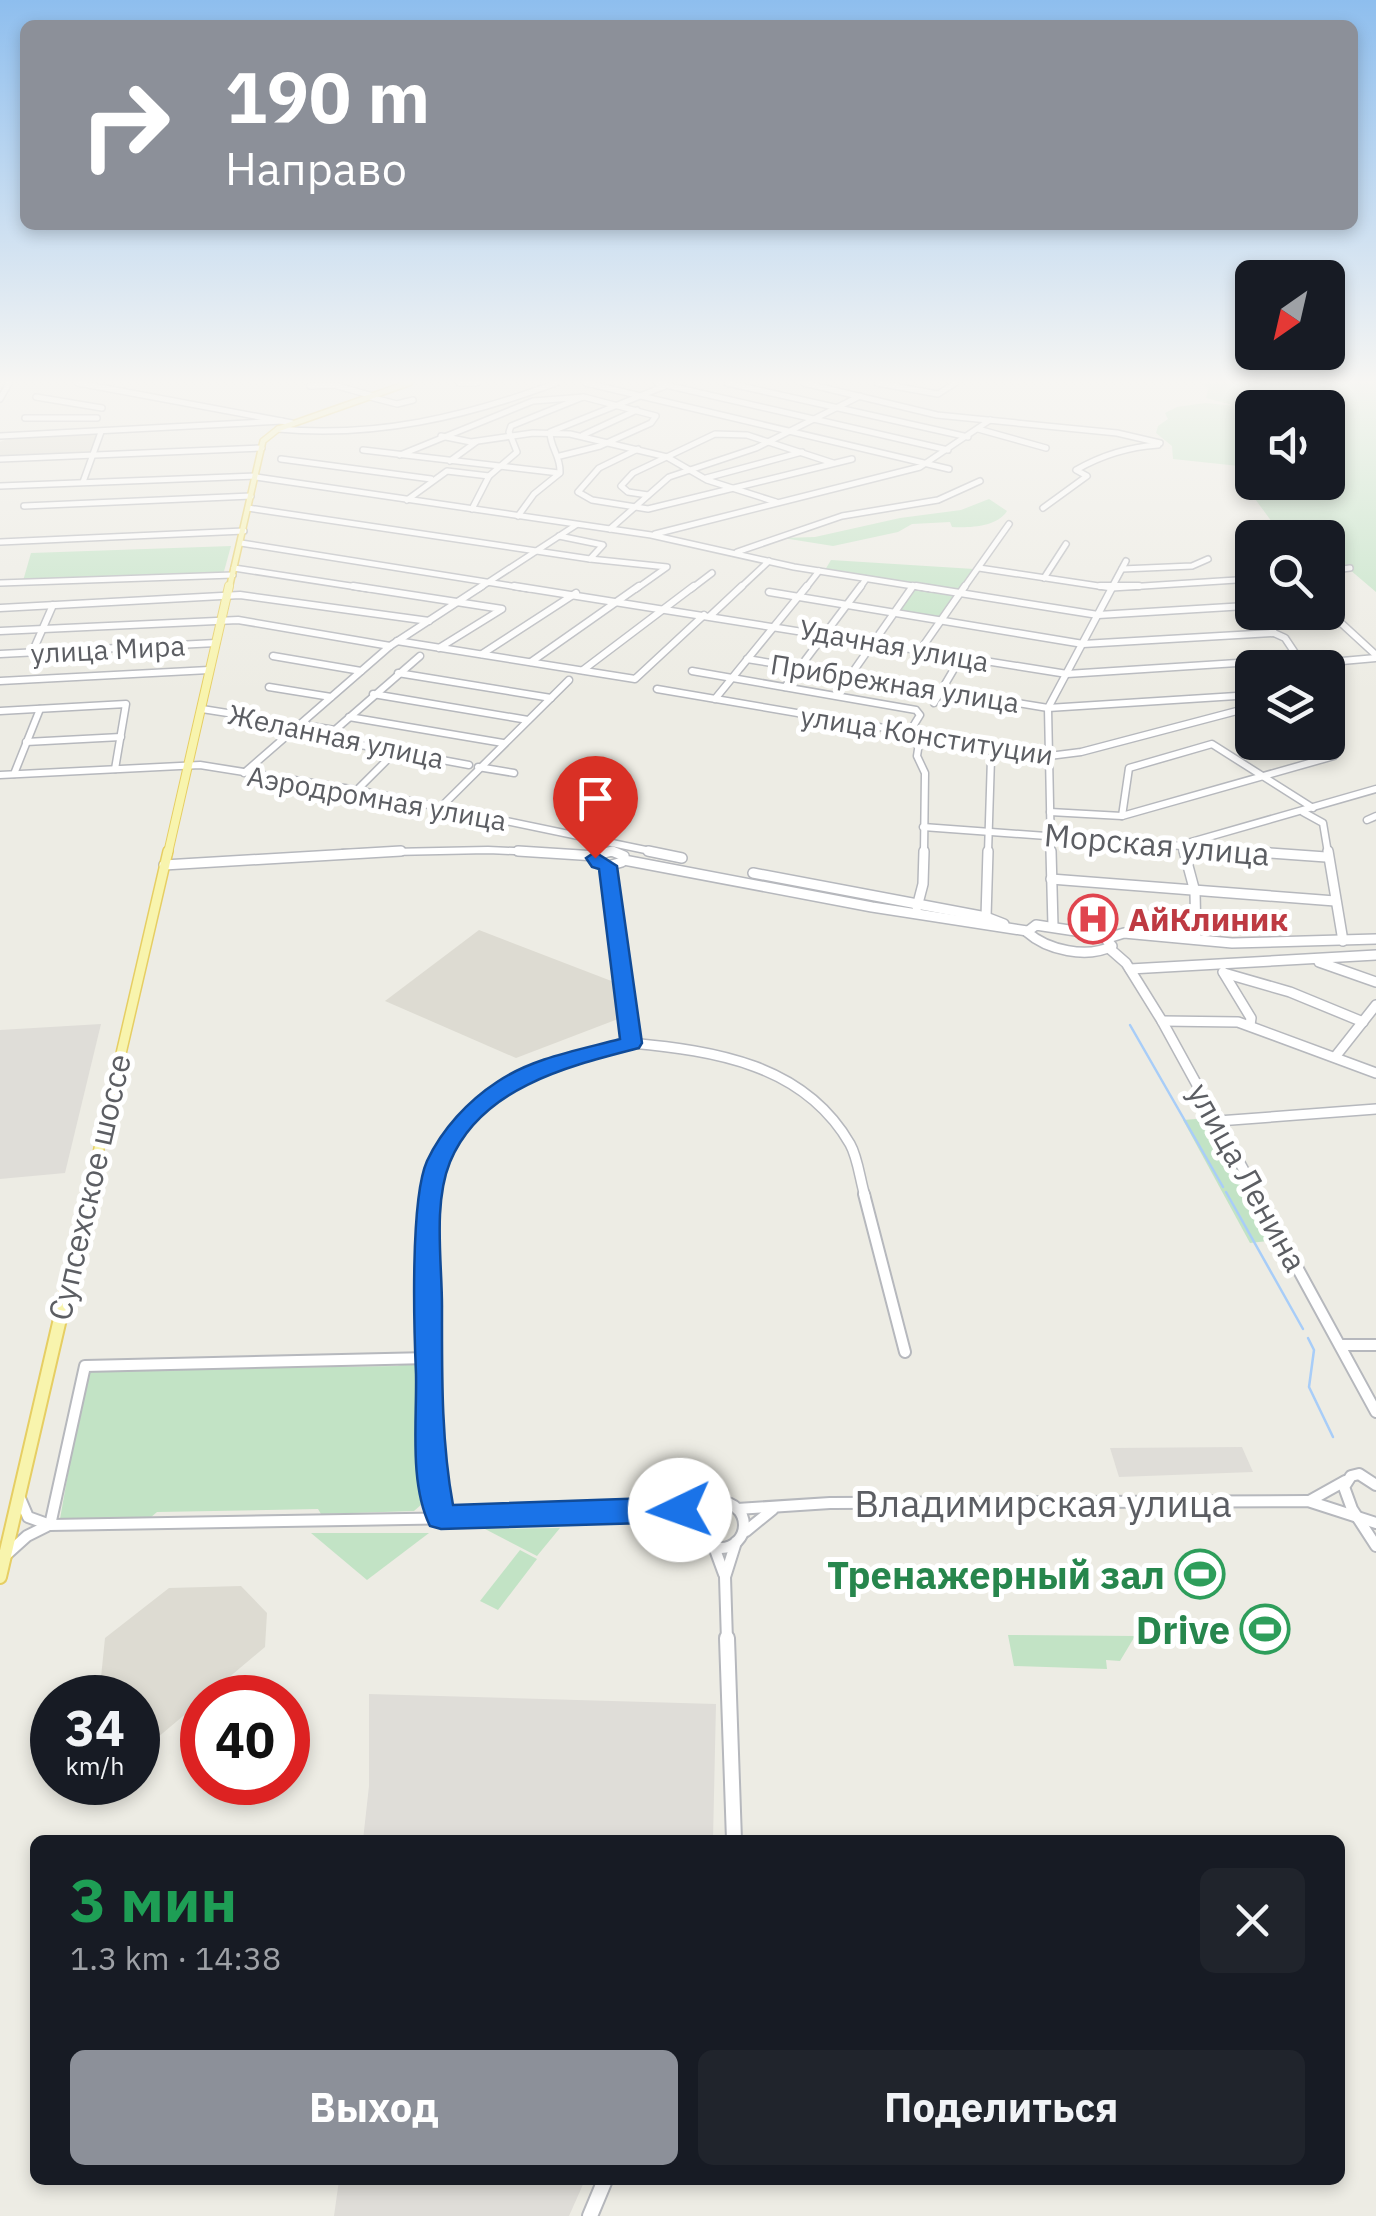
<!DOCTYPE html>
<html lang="ru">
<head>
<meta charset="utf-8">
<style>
  :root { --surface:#171b24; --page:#20242c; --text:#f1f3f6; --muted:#9ea1a6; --accent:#8c9099 }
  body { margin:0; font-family:"IBM Plex Sans",sans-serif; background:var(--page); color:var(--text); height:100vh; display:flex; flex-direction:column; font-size:38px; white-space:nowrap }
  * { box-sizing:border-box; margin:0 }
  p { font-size:32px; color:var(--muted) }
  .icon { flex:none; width:55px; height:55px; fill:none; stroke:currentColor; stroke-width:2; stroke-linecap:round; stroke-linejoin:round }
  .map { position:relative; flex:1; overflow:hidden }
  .details { position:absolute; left:30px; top:1835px; width:1315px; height:350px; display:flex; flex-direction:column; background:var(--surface); border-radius:15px; box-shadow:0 5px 15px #0003 }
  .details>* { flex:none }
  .top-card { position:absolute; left:20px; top:20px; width:1338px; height:210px; border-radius:15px; box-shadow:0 5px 15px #0003; background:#8c9099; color:#fff; overflow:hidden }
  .needle { width:65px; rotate:214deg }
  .controls { position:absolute; left:1235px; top:260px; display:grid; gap:20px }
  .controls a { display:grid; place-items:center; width:110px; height:110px; border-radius:15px; background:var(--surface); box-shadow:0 5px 15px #0003; font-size:50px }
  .speed { position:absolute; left:30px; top:1675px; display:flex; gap:20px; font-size:50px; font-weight:700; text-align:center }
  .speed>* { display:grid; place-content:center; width:130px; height:130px; border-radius:50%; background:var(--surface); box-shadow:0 5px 15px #0003; line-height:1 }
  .speed small { font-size:25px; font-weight:400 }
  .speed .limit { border:15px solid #d22; background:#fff; color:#111 }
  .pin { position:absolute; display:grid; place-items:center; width:85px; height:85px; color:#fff; margin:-102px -42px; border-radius:50% 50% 50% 0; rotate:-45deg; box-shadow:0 0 10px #0007 }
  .pin .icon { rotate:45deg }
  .me { position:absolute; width:110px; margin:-55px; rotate:267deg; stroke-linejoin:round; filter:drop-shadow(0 0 8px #0008) }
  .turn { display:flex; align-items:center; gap:35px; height:210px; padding:0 40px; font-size:45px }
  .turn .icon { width:130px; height:130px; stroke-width:2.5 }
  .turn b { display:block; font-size:70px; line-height:85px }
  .round { display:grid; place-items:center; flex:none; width:105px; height:105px; border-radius:15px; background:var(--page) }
  .headline { display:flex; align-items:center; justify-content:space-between; height:170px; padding:0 40px }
  h1 { font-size:60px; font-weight:700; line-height:75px; color:#1e9e55 }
  .cta { display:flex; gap:20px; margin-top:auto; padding:20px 40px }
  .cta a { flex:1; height:115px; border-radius:15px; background:var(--accent); color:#fff; font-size:40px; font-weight:700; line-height:115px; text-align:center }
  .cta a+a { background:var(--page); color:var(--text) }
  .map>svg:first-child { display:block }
</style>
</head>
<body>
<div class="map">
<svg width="1376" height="2216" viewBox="0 0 1376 2216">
  <rect width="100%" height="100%" fill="#edece4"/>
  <g fill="#dfddd8">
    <polygon points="101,1024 65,1173 0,1179 0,1030"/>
    <polygon points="1242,1447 1253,1472 1119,1477 1110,1448"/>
    <polygon points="369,1694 716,1704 713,1840 363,1840 369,1786"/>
    <polygon points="339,2180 585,2180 569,2216 334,2216"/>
  </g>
  <g fill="#dddbd2">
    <polygon points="102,433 94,454 0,458 0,442 11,437"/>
    <polygon points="479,930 614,982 618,1019 516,1058 385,1001"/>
    <polygon points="241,1586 267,1613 265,1647 157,1738 138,1736 138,1698 99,1697 105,1638 169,1588"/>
  </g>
  <g fill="#c2e3c5">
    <path d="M 1202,383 L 1376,383 L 1376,592 L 1349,569 L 1338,567 L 1328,560 L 1328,539 L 1345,551 L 1344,545 L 1325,534 L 1326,537 L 1289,537 L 1275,526 L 1247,488 L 1245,476 L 1252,457 L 1247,440 L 1252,429 L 1252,482 L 1328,482 L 1328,408 L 1252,408 C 1252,428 1244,439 1248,460 L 1239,466 L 1173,459 L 1172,446 L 1156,433 L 1158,426 L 1168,419 L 1165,413 L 1177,407 L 1205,403 L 1236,406 L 1206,398 L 1208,388 Z"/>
    <path d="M 989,499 L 1007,511 C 997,527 969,528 952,527 L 950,522 L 912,524 L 898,532 L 833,546 L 783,538 L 815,537 L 900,518 L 961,510 Z"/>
    <polygon points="231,546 223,575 23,581 31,553"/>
    <polygon points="831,560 974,569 962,588 951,591 958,593 941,618 898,611 914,586 825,570"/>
    <polygon points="1211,1118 1277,1240 1250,1243 1183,1120"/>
    <polygon points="416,1361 423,1365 422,1504 414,1511 321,1514 318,1509 157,1512 150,1518 60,1519 86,1371 397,1366"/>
    <polygon points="560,1528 537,1556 485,1529"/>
    <polygon points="311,1533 429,1533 367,1580"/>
    <polygon points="520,1550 537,1559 498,1610 480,1601"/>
    <polygon points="1008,1635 1135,1636 1120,1661 1106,1660 1107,1669 1014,1666"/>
  </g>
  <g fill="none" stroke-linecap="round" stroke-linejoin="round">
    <g stroke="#a8cdf8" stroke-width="2.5">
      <polyline points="1130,1025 1223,1187"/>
      <polyline points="1226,1192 1303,1329"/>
      <polyline points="1308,1338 1314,1350 1309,1387 1333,1437"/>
    </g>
    <g stroke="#b6b8bd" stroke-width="8">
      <g id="minor-far4">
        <polyline points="78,383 292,423"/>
        <polyline points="459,383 477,383"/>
        <polyline points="586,383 949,469"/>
        <polyline points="657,383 948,450"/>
        <polyline points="727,383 968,437"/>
        <polyline points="804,383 937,415 1117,433 1160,443"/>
        <polyline points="877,383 938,394 955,383"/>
        <polyline points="310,386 334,385 373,396"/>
        <polyline points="36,397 102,408"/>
        <polyline points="370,397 397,404 413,400"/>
        <polyline points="0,399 9,383"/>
        <polyline points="25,418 97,418"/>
        <path d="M 278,429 C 375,438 465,417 556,383"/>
        <polyline points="978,429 1046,448"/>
        <polyline points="583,435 637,410"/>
        <polyline points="0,436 282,421"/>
        <polyline points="441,436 471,442 533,433 570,434 667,457 707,480 776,502"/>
        <polyline points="638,449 599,468 578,492 592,500 648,509 852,459"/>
        <polyline points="363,450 559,473"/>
        <polyline points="400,455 533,401 584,397 656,416 651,423 600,446 560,456"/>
        <polyline points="0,459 262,448"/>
        <polyline points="281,459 431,479"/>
        <polyline points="450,461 476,442"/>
        <polyline points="256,477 651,535 794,567 932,589"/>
        <polyline points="706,478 802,452"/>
        <polyline points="83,482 101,432"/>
        <polyline points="0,486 256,476"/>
        <polyline points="648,495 628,492 621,486 633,473 715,434 747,435 833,463"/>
        <polyline points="407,500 447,471 489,476"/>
        <polyline points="24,506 251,496"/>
        <polyline points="248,508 590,559 603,545 559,536"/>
        <path d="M 1043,508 L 1087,476 L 1076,470 C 1102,455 1128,447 1158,445"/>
        <polyline points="472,509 489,476 517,452 509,432 511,426 583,397"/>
        <path d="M 518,516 L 534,494 L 560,473 C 561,456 550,448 550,432 L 665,386"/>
        <polyline points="610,529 669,477 756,448 860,396"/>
        <polyline points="655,534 920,467 990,420"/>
        <polyline points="0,542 244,531"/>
        <polyline points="241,543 530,589"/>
        <polyline points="737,552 842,516 938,500 980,481"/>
        <polyline points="590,559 667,567 636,589"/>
        <polyline points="234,568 370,589"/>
        <polyline points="979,568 1112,588 1252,579"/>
        <polyline points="1122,569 1192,566 1208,559"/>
        <polyline points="1328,571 1350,568"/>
        <polyline points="1044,578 1066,544"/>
        <polyline points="0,583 233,575"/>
        <polyline points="478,589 576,525"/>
        <polyline points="691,589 712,573"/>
        <polyline points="739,589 769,561"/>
        <polyline points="805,589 819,571"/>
        <polyline points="859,589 866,579"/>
        <polyline points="963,589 1009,524"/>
        <polyline points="1111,589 1126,561"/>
        <polyline points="1246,589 1251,580"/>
      </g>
    </g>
    <g stroke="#b6b8bd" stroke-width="9">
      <g id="minor-far3">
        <polyline points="353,586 502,609 439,648"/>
        <polyline points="514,586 1067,674 1299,659 1285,638 1274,633 1267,618 1257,612"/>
        <polyline points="916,586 1098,615 1246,606"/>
        <polyline points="1100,586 1139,586"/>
        <polyline points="1247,586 1246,606 1250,609"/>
        <polyline points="769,592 1083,644 1274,633"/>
        <polyline points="0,608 240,595 429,621"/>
        <polyline points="1328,611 1376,655"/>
        <polyline points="710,616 742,586"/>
        <polyline points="0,631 238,620 390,646"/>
        <polyline points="397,641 635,679 704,615"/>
        <polyline points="921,649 965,586"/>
        <polyline points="32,653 53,605"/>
        <polyline points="0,654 216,643"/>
        <polyline points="482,654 576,593"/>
        <polyline points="273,656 361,671"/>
        <polyline points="747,659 1048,708 1252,695"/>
        <polyline points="531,662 639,586"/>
        <polyline points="583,670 694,586"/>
        <polyline points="692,671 916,710 920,715 909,733"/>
        <polyline points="1328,671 1342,661 1376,658"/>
        <polyline points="398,673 551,698"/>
        <polyline points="850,676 913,586"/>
        <polyline points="0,681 209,670"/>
        <polyline points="269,687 331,697"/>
        <polyline points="785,687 861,586"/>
        <polyline points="657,689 1049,756 1081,752 1252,707"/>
        <polyline points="373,694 528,720"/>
        <polyline points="715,699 807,586"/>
        <polyline points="934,703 961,657"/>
        <polyline points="202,709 335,730 328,739 469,765"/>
        <polyline points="0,711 126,704 115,769"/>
        <polyline points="349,717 503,743"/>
        <polyline points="335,730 420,656"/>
        <polyline points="920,736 917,756 925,773 924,853"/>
        <polyline points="26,742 121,737"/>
        <polyline points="478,767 514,773"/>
        <polyline points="244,773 390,646 482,586"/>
        <polyline points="14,774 40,709"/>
        <polyline points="0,775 200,765 357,790 660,853"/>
        <polyline points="357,790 395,752"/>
        <polyline points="440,808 569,680"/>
        <polyline points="1050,812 1122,816 1334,756"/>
        <polyline points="1303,812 1323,823 1328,853"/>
        <polyline points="1122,816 1129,768 1212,744 1313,808"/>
        <polyline points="1367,820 1376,816"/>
        <polyline points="923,827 1277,853"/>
        <polyline points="1184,844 1376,789"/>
        <polyline points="1183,846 1185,853"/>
        <polyline points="343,853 488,850 563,853"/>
        <polyline points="603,853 618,853"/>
        <polyline points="988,853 991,758"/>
        <polyline points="1051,853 1048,708 1113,586"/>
      </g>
    </g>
    <g stroke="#b6b8bd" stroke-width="12">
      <g id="minor-far2">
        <polyline points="518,851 596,856"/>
        <polygon points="612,851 624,856 622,862 608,866 596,861 597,855"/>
        <polyline points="648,851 682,858"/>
        <polyline points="1051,851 1053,926"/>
        <polyline points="1184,851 1195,892 1196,939"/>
        <polyline points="1244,851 1326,857"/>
        <polyline points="1328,851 1343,941"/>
        <polyline points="624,860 872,907 1027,931"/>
        <polyline points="164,865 401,851"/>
        <polyline points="753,873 986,917 1004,924"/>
        <polyline points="1051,879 1335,901"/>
        <polyline points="917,907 923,884 924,851"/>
        <polyline points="986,917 988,851"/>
        <path d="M 1036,925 L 1102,935 L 1112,946 C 1087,959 1047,950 1027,932 Z"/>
        <polyline points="1108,938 1124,933 1232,943 1376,939"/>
        <polyline points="1110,949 1126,963 1162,1021 1258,1196"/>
        <polyline points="1319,962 1376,982"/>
        <polyline points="1130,969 1376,955"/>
        <polyline points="1223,972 1251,1018 1250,1025"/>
        <polyline points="1224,973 1290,992 1363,1022"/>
        <polyline points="1162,1021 1238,1022 1376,1073"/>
        <path d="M 631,1043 C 715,1051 804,1064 850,1144 C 858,1158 860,1180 865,1196"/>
        <polyline points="1335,1057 1376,1005"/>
        <polyline points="1218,1121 1376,1109"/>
        <path d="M 430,1196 C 441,1095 545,1062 631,1043 L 608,866"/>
      </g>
    </g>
    <g stroke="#b6b8bd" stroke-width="14">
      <g id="minor-far1">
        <polyline points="430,1194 430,1411 441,1517"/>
        <polyline points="864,1194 905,1352"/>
        <polyline points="1257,1194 1376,1412"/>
        <polyline points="1340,1345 1376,1345"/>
        <polyline points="1376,1485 1359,1474 1351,1476 1344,1487 1352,1509 1376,1546"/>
        <polyline points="19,1496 28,1517 50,1525 466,1518 705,1508"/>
        <polyline points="1311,1500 1345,1481"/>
        <circle cx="721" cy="1525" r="23"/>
        <polyline points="737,1509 830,1503 1308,1501 1376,1523"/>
        <polyline points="659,1512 698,1534"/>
        <polyline points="50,1525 85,1366 429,1358"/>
        <polyline points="746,1531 773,1509"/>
        <polyline points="713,1544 724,1574"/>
        <polyline points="7,1554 27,1536 47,1526"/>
        <polyline points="727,1641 725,1577 736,1542"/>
      </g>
    </g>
    <g stroke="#b6b8bd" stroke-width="18">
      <g id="minor">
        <polyline points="727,1638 734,1840"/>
        <polyline points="590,2216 605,2180"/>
      </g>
    </g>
    <g stroke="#e6ce63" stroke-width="8">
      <polyline id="major-far3" points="229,589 263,441 278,429 409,383"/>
    </g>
    <g stroke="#e6ce63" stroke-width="10">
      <polyline id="major-far2" points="168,853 229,586"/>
    </g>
    <g stroke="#e6ce63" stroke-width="12">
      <polyline id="major-far1" points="88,1196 168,851"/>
    </g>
    <g stroke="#e6ce63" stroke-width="16">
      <polyline id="major" points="0,1577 89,1194"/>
    </g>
    <use href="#minor-far4" stroke="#fff" stroke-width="5"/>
    <use href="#minor-far3" stroke="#fff" stroke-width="6"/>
    <use href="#minor-far2" stroke="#fff" stroke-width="9"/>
    <use href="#minor-far1" stroke="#fff" stroke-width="10"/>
    <use href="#minor" stroke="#fff" stroke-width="14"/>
    <use href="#major-far3" stroke="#f8f4ad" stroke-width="5"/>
    <use href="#major-far2" stroke="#f8f4ad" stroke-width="8"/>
    <use href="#major-far1" stroke="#f8f4ad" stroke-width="9"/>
    <use href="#major" stroke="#f8f4ad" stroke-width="12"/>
  </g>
  <linearGradient id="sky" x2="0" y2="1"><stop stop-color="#8ebeee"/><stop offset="0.55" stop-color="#f7f6f3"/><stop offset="1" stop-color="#f7f6f3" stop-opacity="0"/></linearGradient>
  <rect width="1376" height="694" fill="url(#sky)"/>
  <path fill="#1a73e8" stroke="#114b97" stroke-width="2.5" d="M 595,852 L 617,866 L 642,1043 L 639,1048 C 569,1066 481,1087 450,1162 C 433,1204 442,1262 442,1306 C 442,1372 441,1440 453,1505 L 680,1497 L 691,1501 L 695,1510 L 691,1518 L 680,1522 L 441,1529 L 430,1526 C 409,1483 417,1421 416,1374 C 414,1328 410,1199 427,1161 C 442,1129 468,1101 497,1082 C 532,1058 579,1050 620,1039 L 599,869 L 592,867 L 586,858 Z"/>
  <defs>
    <g id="hospital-ring" transform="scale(2.5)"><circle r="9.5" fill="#fff" stroke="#e0444e" stroke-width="1.5"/><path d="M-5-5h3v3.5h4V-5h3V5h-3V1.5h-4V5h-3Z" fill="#e0444e"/></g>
    <g id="stadium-ring" transform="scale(2.5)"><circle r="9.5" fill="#fff" stroke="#2e9e5b" stroke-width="1.5"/><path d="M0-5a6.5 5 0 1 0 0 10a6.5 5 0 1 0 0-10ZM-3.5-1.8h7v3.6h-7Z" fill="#2e9e5b"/></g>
  </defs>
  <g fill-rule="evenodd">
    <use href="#hospital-ring" x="1093" y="919"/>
    <use href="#stadium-ring" x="1200" y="1574"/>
    <use href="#stadium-ring" x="1265" y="1629"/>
  </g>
  <g text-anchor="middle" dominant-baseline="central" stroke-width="10" stroke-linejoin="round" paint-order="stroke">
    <g font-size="28" fill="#5c5e63" stroke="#fff">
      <text transform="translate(894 645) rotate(10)">Удачная улица</text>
      <text transform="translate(108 649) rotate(-3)">улица Мира</text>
      <text transform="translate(895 683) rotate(9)">Прибрежная улица</text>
      <text transform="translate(927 735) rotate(9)">улица Конституции</text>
      <text transform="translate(336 736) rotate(12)">Желанная улица</text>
      <text transform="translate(377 798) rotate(10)">Аэродромная улица</text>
    </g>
    <g font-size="32" fill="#5c5e63" stroke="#fff">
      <text transform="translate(1157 844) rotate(5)">Морская улица</text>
      <text transform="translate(1248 1177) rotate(61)">улица Ленина</text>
      <text transform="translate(89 1187) rotate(-77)">Супсехское шоссе</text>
    </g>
    <g font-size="32" font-weight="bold" fill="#be3a42" stroke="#fff" text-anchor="start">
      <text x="1128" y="919">АйКлиник</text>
    </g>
    <g font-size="38" fill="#5c5e63" stroke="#fff">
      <text x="1043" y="1502">Владимирская улица</text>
    </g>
    <g font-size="38" font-weight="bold" fill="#27864d" stroke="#fff" text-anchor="end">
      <text x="1165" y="1574">Тренажерный зал</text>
      <text x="1230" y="1629">Drive</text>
    </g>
  </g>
</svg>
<div class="controls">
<a><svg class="needle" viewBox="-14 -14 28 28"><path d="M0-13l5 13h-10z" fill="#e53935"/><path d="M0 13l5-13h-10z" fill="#9ea1a6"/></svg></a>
<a><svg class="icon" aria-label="sound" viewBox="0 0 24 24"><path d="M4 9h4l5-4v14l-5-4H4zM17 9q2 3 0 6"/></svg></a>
<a><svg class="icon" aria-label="search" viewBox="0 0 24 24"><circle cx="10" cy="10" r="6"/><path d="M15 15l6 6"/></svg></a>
<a><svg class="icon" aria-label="layers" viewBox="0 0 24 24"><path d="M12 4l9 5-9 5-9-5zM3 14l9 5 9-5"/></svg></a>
</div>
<div class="speed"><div>34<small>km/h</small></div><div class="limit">40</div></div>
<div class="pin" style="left:595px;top:858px;background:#d93025"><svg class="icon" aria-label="arrive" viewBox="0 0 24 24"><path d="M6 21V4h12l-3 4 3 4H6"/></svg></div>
<svg class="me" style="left:680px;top:1510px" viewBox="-20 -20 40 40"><circle r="19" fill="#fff"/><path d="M0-13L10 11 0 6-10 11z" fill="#1a73e8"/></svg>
<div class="top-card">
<div class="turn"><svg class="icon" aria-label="right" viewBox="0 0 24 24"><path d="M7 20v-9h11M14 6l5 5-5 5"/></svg><div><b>190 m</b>Направо</div></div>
</div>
<section class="details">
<div class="headline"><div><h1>3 мин</h1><p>1.3 km · 14:38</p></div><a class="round"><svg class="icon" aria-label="close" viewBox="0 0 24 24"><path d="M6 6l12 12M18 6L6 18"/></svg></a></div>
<div class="cta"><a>Выход</a><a>Поделиться</a></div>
</section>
</div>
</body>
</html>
